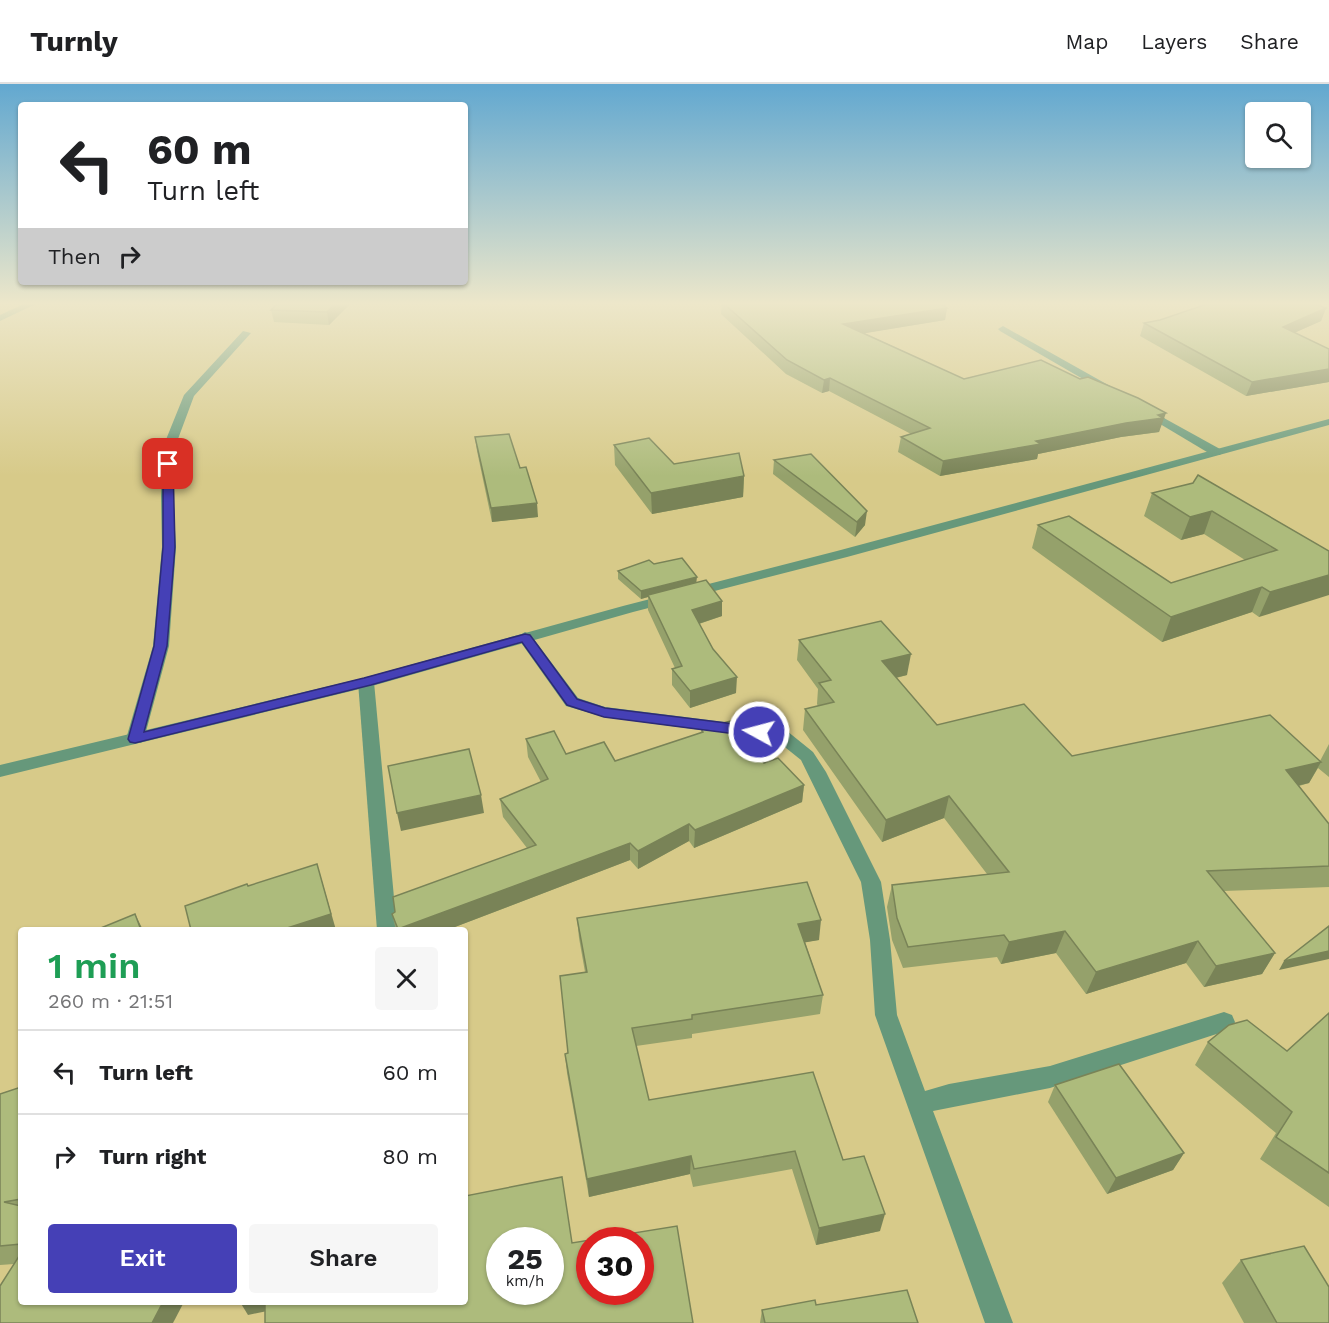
<!DOCTYPE html>
<html lang="en">
<head>
<meta charset="utf-8">
<style>
  :root { --surface:#fff; --page:#f6f6f6; --text:#202124; --muted:#757577; --line:#e0e0e0; --accent:#4540b6 }
  body { margin:0; font-family:"Work Sans",sans-serif; background:var(--page); color:var(--text); height:100vh; display:flex; flex-direction:column; font-size:22px; white-space:nowrap }
  * { box-sizing:border-box; margin:0 }
  p { font-size:20px; color:var(--muted) }
  .icon { flex:none; width:33px; height:33px; fill:none; stroke:currentColor; stroke-width:2; stroke-linecap:round; stroke-linejoin:round }
  .map { position:relative; flex:1; overflow:hidden }
  .details { position:absolute; left:18px; top:843px; width:450px; height:378px; display:flex; flex-direction:column; background:var(--surface); border-radius:6px; box-shadow:0 2px 4px #0004 }
  .details>* { flex:none }
  .hud { position:absolute; left:18px; top:18px; width:450px; height:183px; border-radius:6px; box-shadow:0 2px 4px #0004; background:#fff; color:var(--text); overflow:hidden }
  .buttons { position:absolute; left:1245px; top:18px; display:grid; gap:12px }
  .buttons a { display:grid; place-items:center; width:66px; height:66px; border-radius:6px; background:var(--surface); box-shadow:0 2px 4px #0004; font-size:30px }
  .speed { position:absolute; left:486px; top:1143px; display:flex; gap:12px; font-size:30px; font-weight:700; text-align:center }
  .speed>* { display:grid; place-content:center; width:78px; height:78px; border-radius:50%; background:var(--surface); box-shadow:0 2px 4px #0004; line-height:1 }
  .speed small { font-size:15px; font-weight:400 }
  .speed .limit { border:9px solid #d22; background:#fff; color:#111 }
  .pin { position:absolute; display:grid; place-items:center; width:51px; height:51px; color:#fff; margin:-26px; border-radius:12px; box-shadow:0 3px 9px #0006 }
  .me { position:absolute; width:66px; margin:-33px; rotate:277deg; stroke-linejoin:round; filter:drop-shadow(0 0 4px #0008) }
  .turn { display:flex; align-items:center; gap:21px; height:126px; padding:0 30px; font-size:27px }
  .turn .icon { width:78px; height:78px; stroke-width:2.5 }
  .turn b { display:block; font-size:42px; line-height:51px }
  .then { display:flex; align-items:center; height:57px; padding:0 30px; background:#0003; gap:12px; font-size:22px }
  .round { display:grid; place-items:center; flex:none; width:63px; height:63px; border-radius:6px; background:var(--page) }
  .summary { display:flex; align-items:center; justify-content:space-between; height:102px; padding:0 30px }
  h1 { font-size:36px; font-weight:600; line-height:45px; color:#1e9e55 }
  .cta { display:flex; gap:12px; margin-top:auto; padding:12px 30px }
  .cta a { flex:1; height:69px; border-radius:6px; background:var(--accent); color:#fff; font-size:24px; font-weight:600; line-height:69px; text-align:center }
  .cta a+a { background:var(--page); color:var(--text) }
  ul { padding:0; list-style:none }
  li { display:flex; align-items:center; gap:18px; height:84px; padding:0 30px; border-top:2px solid var(--line) }
  li div { flex:1 }
  li b { display:block; font-size:22px }
  li em { font-style:normal }
  header { display:flex; align-items:center; gap:36px; box-sizing:border-box; height:84px; padding:0 30px; background:var(--surface); border-bottom:2px solid var(--line) }
  header strong { font-size:28px }
  nav { display:flex; gap:33px; margin-inline-start:auto; font-size:21px }
  .map>svg:first-child { display:block }
</style>
</head>
<body>
<header>
<strong>Turnly</strong>
<nav><a>Map</a><a>Layers</a><a>Share</a></nav>
</header>
<div class="map">
<svg width="1329" height="1239" viewBox="0 0 1329 1239">
  <rect width="100%" height="100%" fill="#d7ca89"/>
  <g fill="none" stroke-linecap="round" stroke-linejoin="round">
    <g fill="#66987b" fill-rule="evenodd">
      <polygon points="28,218 40,218 0,237 0,231"/>
      <polygon points="1003,242 1110,302 1111,304 1106,307 1102,306 1000,247 998,245"/>
      <polygon points="243,247 251,249 194,312 175,363 173,412 176,463 169,562 144,655 141,659 129,659 126,655 153,562 162,463 161,412 163,363 184,311"/>
      <polygon points="1144,323 1220,365 1222,368 1220,371 1212,371 1140,328 1140,324"/>
      <polygon points="525,548 530,550 578,614 605,623 781,645 787,647 813,668 826,688 881,798 890,856 897,931 925,1007 949,1000 1050,982 1224,928 1232,931 1235,938 1232,945 1050,1004 933,1027 1013,1239 985,1239 875,931 870,856 861,798 801,676 776,656 604,633 566,622 517,553"/>
      <polygon points="366,593 374,598 397,846 377,846 358,598"/>
    </g>
    <polygon fill="#66987b" fill-rule="evenodd" points="1329,335 1329,341 847,473 633,528 372,602 0,693 0,681 363,594 623,522 837,467"/>
  </g>
  <g fill="#95a16b">
    <polygon points="279,218 352,218 329,241 274,238 271,226"/>
    <polygon points="722,218 947,224 945,236 864,249 964,295 1161,344 1160,344 1159,348 1121,353 1038,370 1037,375 940,392 898,368 901,353 911,350 829,307 822,309 786,290 721,230"/>
    <polygon points="1228,220 1326,224 1321,237 1294,249 1329,265 1329,298 1246,312 1140,252 1144,239 1160,236"/>
    <polygon points="475,353 538,433 492,438 477,367"/>
    <polygon points="614,361 674,380 744,392 743,413 652,430 615,381"/>
    <polygon points="774,376 865,441 855,453 773,390"/>
    <polygon points="1193,399 1329,467 1259,533 1252,528 1162,558 1032,464 1038,441 1171,499 1245,476 1204,450 1181,456 1144,432 1152,409"/>
    <polygon points="654,480 696,499 722,532 699,540 736,609 690,624 672,601 672,585 675,584 648,526 648,513 641,515 618,495 618,487"/>
    <polygon points="799,556 907,591 896,594 937,641 1072,672 1320,677 1329,660 1329,693 1318,684 1309,699 1299,702 1329,740 1329,803 1224,807 1275,869 1262,890 1204,903 1186,879 1086,910 1056,869 1001,880 997,873 903,884 892,856 887,823 892,801 987,790 944,734 882,758 803,646 805,625 818,622 817,620 818,605 797,576"/>
    <polygon points="701,644 804,701 802,718 694,764 689,757 638,785 630,776 447,846 396,846 392,830 395,828 527,764 503,733 500,715 541,698 528,673 526,655 566,670 615,677 701,649"/>
    <polygon points="577,834 819,856 805,858 823,911 820,930 692,950 692,954 636,962 649,1016 843,1076 880,1147 816,1161 792,1085 693,1103 690,1090 589,1113 567,989 565,970 568,969 585,888 579,854"/>
    <polygon points="1329,929 1329,1123 1260,1075 1276,1049 1195,981 1208,958 1287,967"/>
    <polygon points="1055,1001 1184,1069 1173,1086 1107,1110 1048,1018"/>
    <polygon points="21,1003 21,1218 14,1180 0,1181 0,1010"/>
    <polygon points="1241,1176 1329,1239 1244,1239 1222,1199"/>
    <polygon points="816,1221 918,1239 760,1239 762,1226"/>
  </g>
  <g fill="#798357">
    <polygon points="337,218 352,218 329,241 327,228"/>
    <polygon points="947,224 945,236 842,253 843,240"/>
    <polygon points="1326,224 1321,237 1278,256 1283,243"/>
    <polygon points="1329,285 1329,298 1246,312 1252,298"/>
    <polygon points="830,294 829,307 822,309 824,296"/>
    <polygon points="1166,329 1159,348 1121,353 1038,370 1037,375 940,392 943,377"/>
    <polygon points="744,392 743,413 652,430 651,409"/>
    <polygon points="537,419 538,433 492,438 491,424"/>
    <polygon points="867,427 865,441 855,453 857,438"/>
    <polygon points="1212,427 1204,450 1181,456 1190,433"/>
    <polygon points="1329,491 1329,511 1259,533 1270,508"/>
    <polygon points="697,493 696,501 648,511 648,513 641,515 641,507"/>
    <polygon points="1262,503 1252,528 1162,558 1171,533"/>
    <polygon points="722,517 722,532 692,542 692,526"/>
    <polygon points="911,570 907,591 878,598 882,577"/>
    <polygon points="737,593 736,609 690,624 690,607"/>
    <polygon points="1321,678 1309,699 1275,707 1286,686"/>
    <polygon points="804,701 802,718 694,764 695,746"/>
    <polygon points="481,711 484,729 401,747 397,729"/>
    <polygon points="949,712 944,734 882,758 886,736"/>
    <polygon points="689,740 689,757 638,785 638,767"/>
    <polygon points="630,759 630,776 447,846 398,846 398,845"/>
    <polygon points="317,780 336,846 281,846"/>
    <polygon points="135,830 143,846 141,846"/>
    <polygon points="821,836 819,856 796,860 798,840"/>
    <polygon points="1065,847 1056,869 1001,880 1009,858"/>
    <polygon points="1198,857 1186,879 1086,910 1096,888"/>
    <polygon points="1329,867 1329,875 1279,886 1284,877"/>
    <polygon points="1275,869 1262,890 1204,903 1216,882"/>
    <polygon points="1184,1069 1173,1086 1107,1110 1116,1094"/>
    <polygon points="691,1072 690,1090 589,1113 587,1095"/>
    <polygon points="885,1130 880,1147 816,1161 819,1144"/>
    <polygon points="163,1218 184,1218 173,1239 152,1239"/>
    <polygon points="240,1218 274,1218 277,1225 248,1231"/>
  </g>
  <g fill="#adbb7c" stroke="#798357" stroke-width="1.5" fill-rule="evenodd">
    <polygon points="279,218 337,218 327,228 271,226"/>
    <polygon points="722,218 939,218 947,224 843,240 964,295 1041,276 1080,295 1088,293 1138,314 1166,329 1158,331 1163,334 1126,339 1036,357 1041,360 943,377 901,353 930,344 830,294 824,296 787,276"/>
    <polygon points="1213,218 1221,218 1228,220 1231,218 1309,218 1326,224 1283,243 1329,265 1329,285 1252,298 1144,239 1160,236"/>
    <polygon points="509,350 520,384 526,383 537,419 491,424 475,353"/>
    <polygon points="649,354 674,380 739,369 744,392 651,409 614,361"/>
    <polygon points="811,370 867,427 857,438 774,376"/>
    <polygon points="1198,391 1329,467 1329,491 1270,508 1262,503 1171,533 1038,441 1069,432 1171,499 1277,466 1212,427 1190,433 1152,409 1193,399"/>
    <polygon points="682,474 697,493 641,507 618,487 649,476 654,480"/>
    <polygon points="706,496 722,517 692,526 713,565 737,593 690,607 672,585 682,582 648,511"/>
    <polygon points="881,537 911,570 882,577 937,641 1024,620 1072,672 1270,631 1321,678 1286,686 1329,740 1329,782 1207,787 1275,869 1216,882 1198,857 1096,888 1065,847 1009,858 1004,851 908,863 897,834 892,801 1009,788 949,712 886,736 805,625 834,618 819,599 831,596 799,556"/>
    <polygon points="735,636 764,679 778,674 804,701 695,746 689,740 638,767 630,759 398,845 392,830 395,828 393,813 536,761 500,715 548,695 526,655 554,647 566,670 604,658 615,677 703,648 701,644"/>
    <polygon points="469,665 481,711 397,729 388,682"/>
    <polygon points="317,780 331,830 281,846 191,846 185,822 247,800 248,802"/>
    <polygon points="807,798 821,836 798,840 823,911 692,931 692,935 632,944 649,1016 813,988 843,1076 864,1072 885,1130 819,1144 795,1067 694,1085 691,1072 587,1095 565,970 568,969 560,892 587,888 577,834"/>
    <polygon points="135,830 141,846 96,846"/>
    <polygon points="1329,842 1329,867 1284,877"/>
    <polygon points="1329,929 1329,1089 1276,1053 1292,1028 1208,958 1229,941 1247,936 1287,967"/>
    <polygon points="1119,980 1184,1069 1116,1094 1055,1001"/>
    <polygon points="21,1003 21,1115 4,1118 21,1122 21,1160 0,1162 0,1010"/>
    <path d="M 562,1093 L 572,1159 L 677,1142 L 693,1239 L 265,1239 L 265,1218 L 465,1218 L 465,1112 ZM 500,1156 L 550,1156 L 550,1208 L 500,1208 ZM 590,1156 L 640,1156 L 640,1208 L 590,1208 Z"/>
    <polygon points="1304,1162 1329,1203 1329,1239 1277,1239 1241,1176"/>
    <polygon points="21,1169 21,1218 163,1218 152,1239 0,1239 0,1202"/>
    <polygon points="907,1206 918,1239 765,1239 762,1226 815,1216 816,1221"/>
  </g>
  <linearGradient id="sky" x2="0" y2="1"><stop stop-color="#62a8d0"/><stop offset="0.56" stop-color="#ede7ca"/><stop offset="1" stop-color="#ede7ca" stop-opacity="0"/></linearGradient>
  <rect width="1329" height="392" fill="url(#sky)"/>
  <polygon fill="#4540b6" stroke="#2d2a76" stroke-width="1.5" points="168,377 173,380 175,463 167,562 144,648 364,594 525,550 530,551 577,615 605,624 759,643 766,648 759,653 604,633 567,621 522,558 371,601 135,659 130,658 128,655 154,562 163,463 163,380"/>
</svg>
<div class="buttons">
<a><svg class="icon" aria-label="search" viewBox="0 0 24 24"><circle cx="10" cy="10" r="6"/><path d="M15 15l6 6"/></svg></a>
</div>
<div class="speed"><div>25<small>km/h</small></div><div class="limit">30</div></div>
<div class="pin" style="left:168px;top:380px;background:#d93025"><svg class="icon" aria-label="arrive" viewBox="0 0 24 24"><path d="M6 21V4h12l-3 4 3 4H6"/></svg></div>
<svg class="me" style="left:759px;top:648px" viewBox="-20 -20 40 40"><circle r="17" fill="#4540b6" stroke="#fff" stroke-width="3"/><path d="M0-11L8 9 0 5-8 9z" fill="#fff"/></svg>
<div class="hud">
<div class="turn"><svg class="icon" aria-label="left" viewBox="0 0 24 24"><path d="M17 20v-9H6M10 6l-5 5 5 5"/></svg><div><b>60 m</b>Turn left</div></div>
<div class="then">Then<svg class="icon" aria-label="right" viewBox="0 0 24 24"><path d="M7 20v-9h11M14 6l5 5-5 5"/></svg></div>
</div>
<section class="details">
<div class="summary"><div><h1>1 min</h1><p>260 m · 21:51</p></div><a class="round"><svg class="icon" aria-label="close" viewBox="0 0 24 24"><path d="M6 6l12 12M18 6L6 18"/></svg></a></div>
<ul>
<li><svg class="icon" aria-label="left" viewBox="0 0 24 24"><path d="M17 20v-9H6M10 6l-5 5 5 5"/></svg><div><b>Turn left</b></div><em>60 m</em></li>
<li><svg class="icon" aria-label="right" viewBox="0 0 24 24"><path d="M7 20v-9h11M14 6l5 5-5 5"/></svg><div><b>Turn right</b></div><em>80 m</em></li>
</ul>
<div class="cta"><a>Exit</a><a>Share</a></div>
</section>
</div>
</body>
</html>
